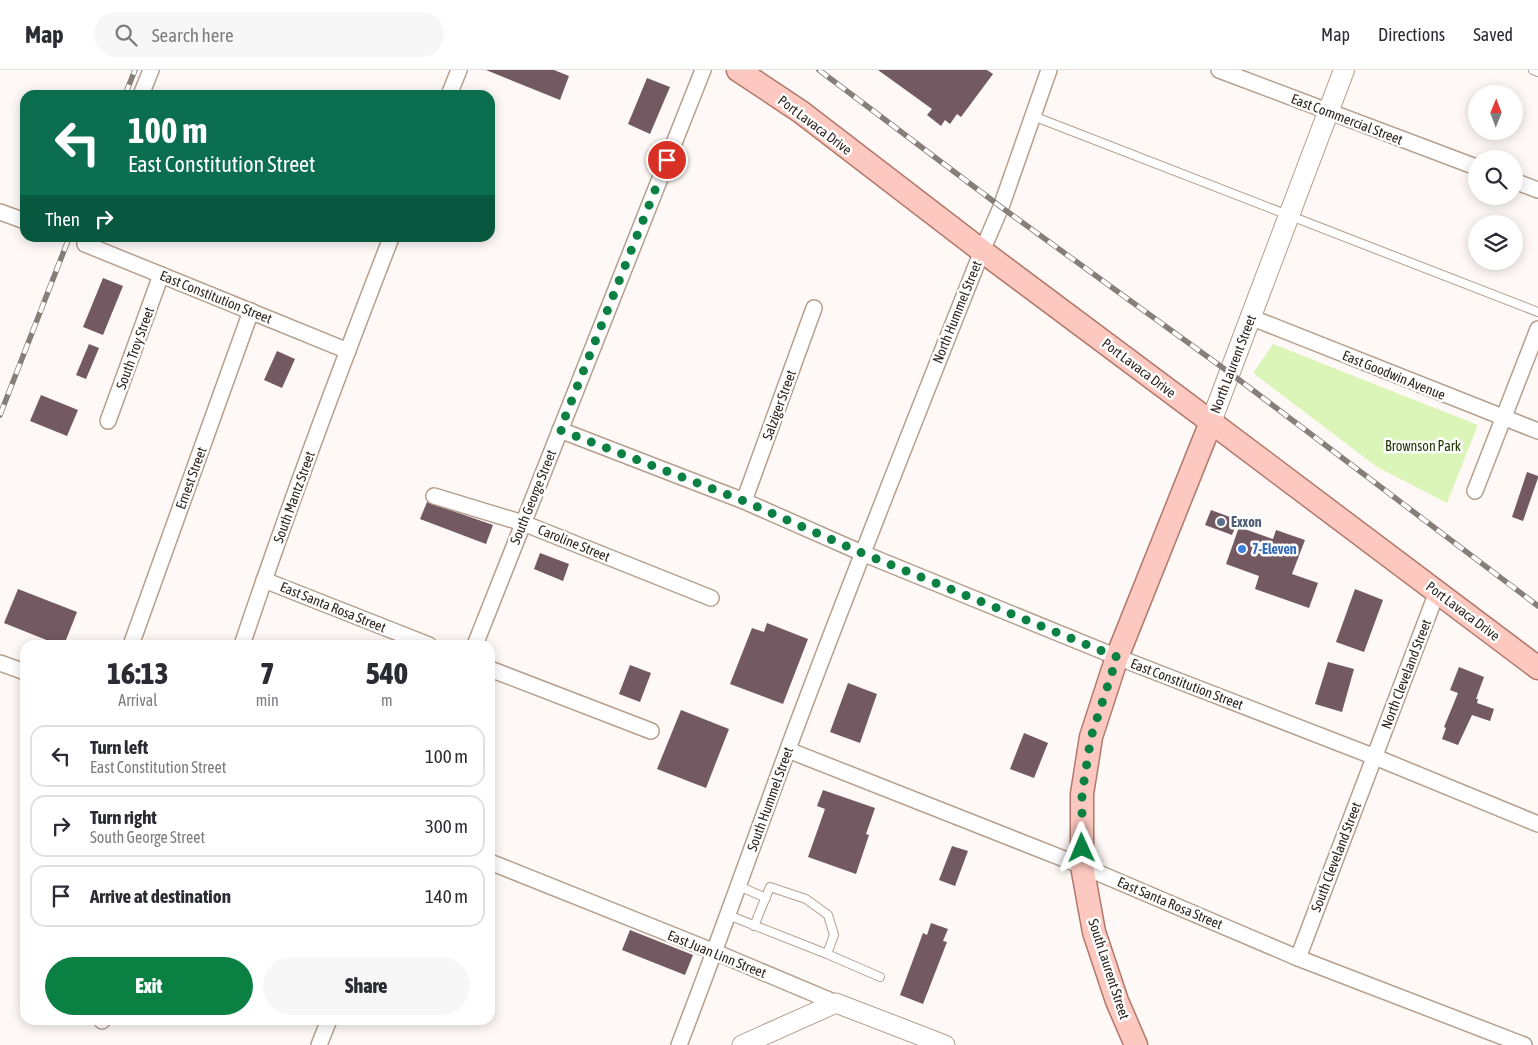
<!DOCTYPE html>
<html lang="en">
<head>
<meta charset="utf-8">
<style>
  :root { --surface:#fff; --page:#f7f7f7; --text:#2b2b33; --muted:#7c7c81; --line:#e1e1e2; --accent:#0b8043 }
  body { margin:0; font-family:"Asap Condensed",sans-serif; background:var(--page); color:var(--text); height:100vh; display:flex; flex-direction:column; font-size:19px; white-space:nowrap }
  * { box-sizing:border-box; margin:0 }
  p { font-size:16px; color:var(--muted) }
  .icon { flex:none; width:28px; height:28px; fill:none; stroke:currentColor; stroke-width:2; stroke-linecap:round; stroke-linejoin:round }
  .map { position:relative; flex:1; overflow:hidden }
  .sheet { position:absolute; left:20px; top:570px; width:475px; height:385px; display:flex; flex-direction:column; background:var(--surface); border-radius:15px; box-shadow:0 2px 12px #0003 }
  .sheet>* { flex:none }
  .hud { position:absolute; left:20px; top:20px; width:475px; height:152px; border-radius:15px; box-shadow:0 2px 12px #0003; background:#0b6e4f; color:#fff; overflow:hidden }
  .needle { width:32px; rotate:1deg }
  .buttons { position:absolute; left:1468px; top:15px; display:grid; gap:10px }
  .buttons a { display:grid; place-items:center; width:55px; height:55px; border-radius:50%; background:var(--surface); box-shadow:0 2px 12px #0003; font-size:25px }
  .pin { position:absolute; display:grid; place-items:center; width:42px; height:42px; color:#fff; margin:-21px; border:2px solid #fff; border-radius:50%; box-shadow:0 1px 5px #0007 }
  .me { position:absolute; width:55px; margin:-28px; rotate:359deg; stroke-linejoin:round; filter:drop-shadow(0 0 4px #0008) }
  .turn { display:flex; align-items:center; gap:18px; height:105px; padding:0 25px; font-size:22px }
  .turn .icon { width:65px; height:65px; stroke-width:2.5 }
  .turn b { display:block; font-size:35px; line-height:42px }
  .then { display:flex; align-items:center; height:48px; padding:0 25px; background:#0003; gap:10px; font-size:19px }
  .eta { display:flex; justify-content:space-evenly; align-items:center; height:85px; text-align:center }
  .eta b { font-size:30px; font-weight:800; line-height:35px }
  .cta { display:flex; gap:10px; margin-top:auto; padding:10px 25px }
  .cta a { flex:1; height:58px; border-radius:30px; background:var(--accent); color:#fff; font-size:20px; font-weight:800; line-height:58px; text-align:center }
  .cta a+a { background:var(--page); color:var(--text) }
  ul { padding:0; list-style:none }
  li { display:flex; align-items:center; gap:15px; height:62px; margin:0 10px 8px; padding:0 15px; border:2px solid var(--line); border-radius:15px }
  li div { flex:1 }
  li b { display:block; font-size:19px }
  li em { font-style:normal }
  header { display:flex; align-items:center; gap:30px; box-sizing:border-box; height:70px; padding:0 25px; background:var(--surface); border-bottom:1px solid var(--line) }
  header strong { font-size:24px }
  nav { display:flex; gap:28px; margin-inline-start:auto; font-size:18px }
  .search { width:350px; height:45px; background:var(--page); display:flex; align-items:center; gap:12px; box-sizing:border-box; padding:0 18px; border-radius:28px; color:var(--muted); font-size:19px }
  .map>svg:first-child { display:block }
</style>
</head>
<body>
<header>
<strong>Map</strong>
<div class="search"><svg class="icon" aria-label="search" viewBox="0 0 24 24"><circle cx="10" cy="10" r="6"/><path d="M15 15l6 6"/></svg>Search here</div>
<nav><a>Map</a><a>Directions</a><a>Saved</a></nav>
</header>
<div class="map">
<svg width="1538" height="975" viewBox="0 0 1538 975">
  <rect width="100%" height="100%" fill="#fef9f6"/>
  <polygon fill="#daf5b7" points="1273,274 1478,355 1447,433 1377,397 1253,303"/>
  <g fill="#735962">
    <polygon points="486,0 554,0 569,6 560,30"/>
    <polygon points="878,0 987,0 993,4 961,47 957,44 950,54 945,50 941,56 927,45 932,39"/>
    <polygon points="647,8 670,17 650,64 628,54"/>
    <polygon points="103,208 123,216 103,265 83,257"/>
    <polygon points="89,274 99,278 86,309 76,305"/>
    <polygon points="277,281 295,289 282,318 264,310"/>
    <polygon points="41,325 78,340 67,366 30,351"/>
    <polygon points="1527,402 1538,406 1538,408 1523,451 1512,447"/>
    <polygon points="427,432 493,455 486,474 420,449"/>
    <polygon points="1211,440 1238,450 1232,465 1205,455"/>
    <polygon points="1239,457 1273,469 1276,460 1305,470 1292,504 1318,513 1309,538 1255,519 1259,506 1226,494"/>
    <polygon points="540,483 569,494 563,511 534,499"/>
    <polygon points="18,519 77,542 64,575 59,575 4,553"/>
    <polygon points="1355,519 1383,530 1364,582 1336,572"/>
    <polygon points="767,553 808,569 783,634 730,614 752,558 764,562"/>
    <polygon points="1328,592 1354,599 1342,642 1315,634"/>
    <polygon points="630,595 651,603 640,632 619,624"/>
    <polygon points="1459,597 1484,607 1476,629 1478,629 1477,633 1494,639 1490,651 1472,645 1458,675 1442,669 1446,658 1444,657 1458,623 1450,620"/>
    <polygon points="848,613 877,624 860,673 830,662"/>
    <polygon points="681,640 729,659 706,718 657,699"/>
    <polygon points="1024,663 1048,673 1034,708 1010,699"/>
    <polygon points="823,720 875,738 866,764 869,765 856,804 808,787 825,739 817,736"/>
    <polygon points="952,776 968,781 955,816 939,810"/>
    <polygon points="931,853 948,859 943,871 947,872 923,934 900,925 923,863 927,865"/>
    <polygon points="630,860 693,885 685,905 622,880"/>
  </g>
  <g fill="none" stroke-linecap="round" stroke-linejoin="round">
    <g stroke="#b59f8e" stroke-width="10">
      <g id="service">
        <polyline points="1533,0 1538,2"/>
        <polyline points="1033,46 1538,242"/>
        <polyline points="739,816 766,828"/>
        <polyline points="728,845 827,884 880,907"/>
        <polyline points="754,856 770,817 806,829 828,845 834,865 827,884"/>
      </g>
    </g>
    <g stroke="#b59f8e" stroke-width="18">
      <g id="minor">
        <polyline points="1219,0 1476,97"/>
        <polyline points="141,25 151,0"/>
        <polyline points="449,25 459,0"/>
        <polyline points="1514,111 1538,120"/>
        <polyline points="0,142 25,151"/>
        <polyline points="87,168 85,174 348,281"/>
        <polyline points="1250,247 1538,361"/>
        <polyline points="108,351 161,205"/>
        <polyline points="560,360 744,431 862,483 1117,587 1375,687 1538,754"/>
        <polyline points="1475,421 1538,259"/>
        <polyline points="434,426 523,453 711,528"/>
        <polyline points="744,431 814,238"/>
        <polyline points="264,510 429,575"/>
        <polyline points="131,575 251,241"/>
        <path d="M 242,575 C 288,438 339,302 391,168"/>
        <polyline points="475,575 703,0"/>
        <polyline points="0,593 25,602"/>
        <polyline points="490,599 651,661"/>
        <polyline points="788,680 1082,796 1298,888 1524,975"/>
        <polyline points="490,792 715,882 836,933"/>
        <polyline points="1298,888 1437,522"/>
        <polyline points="102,951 103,950"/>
        <polyline points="319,975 329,950"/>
        <path d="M 679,975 C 717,877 752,777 788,679 C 850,512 916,347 982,181 L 1001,137 L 1049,0"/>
      </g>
    </g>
    <g stroke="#b59f8e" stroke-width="21">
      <polyline id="tertiary" points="742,975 836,933 945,975"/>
    </g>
    <g stroke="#b59f8e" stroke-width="22">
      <polyline id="secondary" points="1211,352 1344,0"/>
    </g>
    <g stroke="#b3786b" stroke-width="25">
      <g id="primary">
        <polyline points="738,0 801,42 982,181 1211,352 1538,598"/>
        <polyline points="1136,975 1117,931 1094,862 1082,796 1082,724 1091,667 1117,587 1211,352"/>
      </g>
    </g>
    <use href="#service" stroke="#fff" stroke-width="8"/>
    <use href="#minor" stroke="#fff" stroke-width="15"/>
    <use href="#tertiary" stroke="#fff" stroke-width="19"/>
    <use href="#secondary" stroke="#fff" stroke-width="20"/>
    <use href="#primary" stroke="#fcc8bf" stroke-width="22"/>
    <g stroke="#857e79" stroke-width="5.5">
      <g id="rail">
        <polyline points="819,0 1001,137 1230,303 1538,536"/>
        <polyline points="125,25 135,0"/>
        <polyline points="0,345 69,168"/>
      </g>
    </g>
    <use href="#rail" stroke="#fff" stroke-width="4" stroke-dasharray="11" stroke-linecap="butt"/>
  </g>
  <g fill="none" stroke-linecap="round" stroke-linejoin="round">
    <polyline stroke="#0b8043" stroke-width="9" stroke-dasharray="0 16.2" points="667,90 560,360 744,431 862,483 1117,587 1091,667 1082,724 1082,778"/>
  </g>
  <circle fill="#5c6f8a" stroke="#fff" stroke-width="2" cx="1221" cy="452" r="5"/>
  <circle fill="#3f7fe0" stroke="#fff" stroke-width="2" cx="1242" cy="479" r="5"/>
  <g text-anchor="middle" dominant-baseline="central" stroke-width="5" stroke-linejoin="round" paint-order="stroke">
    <g font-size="14" fill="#2e261f" stroke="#fff">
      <text transform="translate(1347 49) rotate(21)">East Commercial Street</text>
      <text transform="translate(815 55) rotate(37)">Port Lavaca Drive</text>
      <text transform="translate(216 227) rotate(22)">East Constitution Street</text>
      <text transform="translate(957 242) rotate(-68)">North Hummel Street</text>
      <text transform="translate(135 278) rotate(-70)">South Troy Street</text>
      <text transform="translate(1233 294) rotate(-69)">North Laurent Street</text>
      <text transform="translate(1139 298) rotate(37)">Port Lavaca Drive</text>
      <text transform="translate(1394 305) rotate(22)">East Goodwin Avenue</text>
      <text transform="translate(779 335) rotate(-70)">Salziger Street</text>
      <text transform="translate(191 408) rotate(-70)">Ernest Street</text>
      <text transform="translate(294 427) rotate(-70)">South Mantz Street</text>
      <text transform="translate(533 427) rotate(-68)">South George Street</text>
      <text transform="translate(574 473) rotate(22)">Caroline Street</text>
      <text transform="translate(333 537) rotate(22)">East Santa Rosa Street</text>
      <text transform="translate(1463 541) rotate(37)">Port Lavaca Drive</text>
      <text transform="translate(1406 604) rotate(-69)">North Cleveland Street</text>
      <text transform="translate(1187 614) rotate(21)">East Constitution Street</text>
      <text transform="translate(770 729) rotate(-70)">South Hummel Street</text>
      <text transform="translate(1336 787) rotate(-69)">South Cleveland Street</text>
      <text transform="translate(1170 833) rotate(23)">East Santa Rosa Street</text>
      <text transform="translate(717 884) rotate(22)">East Juan Linn Street</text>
      <text transform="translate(1109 899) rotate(72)">South Laurent Street</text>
    </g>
    <g font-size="14" fill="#253604" stroke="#fff">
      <text x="1423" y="376">Brownson Park</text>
    </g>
    <g font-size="14" font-weight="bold" fill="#4e5e75" stroke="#fff" text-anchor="start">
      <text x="1231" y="452">Exxon</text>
    </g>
    <g font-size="14" font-weight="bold" fill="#366cbe" stroke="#fff" text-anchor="start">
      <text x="1252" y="479">7-Eleven</text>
    </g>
  </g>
</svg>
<div class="buttons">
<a><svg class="needle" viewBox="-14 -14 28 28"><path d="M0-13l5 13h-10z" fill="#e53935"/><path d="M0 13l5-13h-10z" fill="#7c7c81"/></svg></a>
<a><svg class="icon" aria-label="search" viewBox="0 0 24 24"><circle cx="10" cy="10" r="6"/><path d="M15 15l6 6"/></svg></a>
<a><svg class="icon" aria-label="layers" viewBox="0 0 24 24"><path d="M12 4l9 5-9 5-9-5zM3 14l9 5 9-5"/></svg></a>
</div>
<div class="pin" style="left:667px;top:90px;background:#d93025"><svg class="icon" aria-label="arrive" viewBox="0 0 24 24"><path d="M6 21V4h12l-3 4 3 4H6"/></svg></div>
<svg class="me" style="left:1082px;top:778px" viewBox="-20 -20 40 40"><path d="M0-17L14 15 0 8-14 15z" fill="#0b8043" stroke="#fff" stroke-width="4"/></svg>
<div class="hud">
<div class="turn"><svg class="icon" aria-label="left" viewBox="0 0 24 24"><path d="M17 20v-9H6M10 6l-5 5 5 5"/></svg><div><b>100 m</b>East Constitution Street</div></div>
<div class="then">Then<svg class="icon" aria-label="right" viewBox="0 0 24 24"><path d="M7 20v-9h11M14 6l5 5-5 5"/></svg></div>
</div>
<section class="sheet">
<div class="eta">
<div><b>16:13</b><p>Arrival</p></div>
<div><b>7</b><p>min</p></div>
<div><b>540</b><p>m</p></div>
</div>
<ul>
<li><svg class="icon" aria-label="left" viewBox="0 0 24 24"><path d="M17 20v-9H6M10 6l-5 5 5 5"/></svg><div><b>Turn left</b><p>East Constitution Street</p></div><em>100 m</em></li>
<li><svg class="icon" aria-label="right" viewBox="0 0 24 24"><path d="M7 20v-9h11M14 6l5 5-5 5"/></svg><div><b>Turn right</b><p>South George Street</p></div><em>300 m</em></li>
<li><svg class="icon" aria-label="arrive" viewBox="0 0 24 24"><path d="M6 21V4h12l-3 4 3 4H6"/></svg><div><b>Arrive at destination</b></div><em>140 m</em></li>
</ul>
<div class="cta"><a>Exit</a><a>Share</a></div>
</section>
</div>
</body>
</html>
